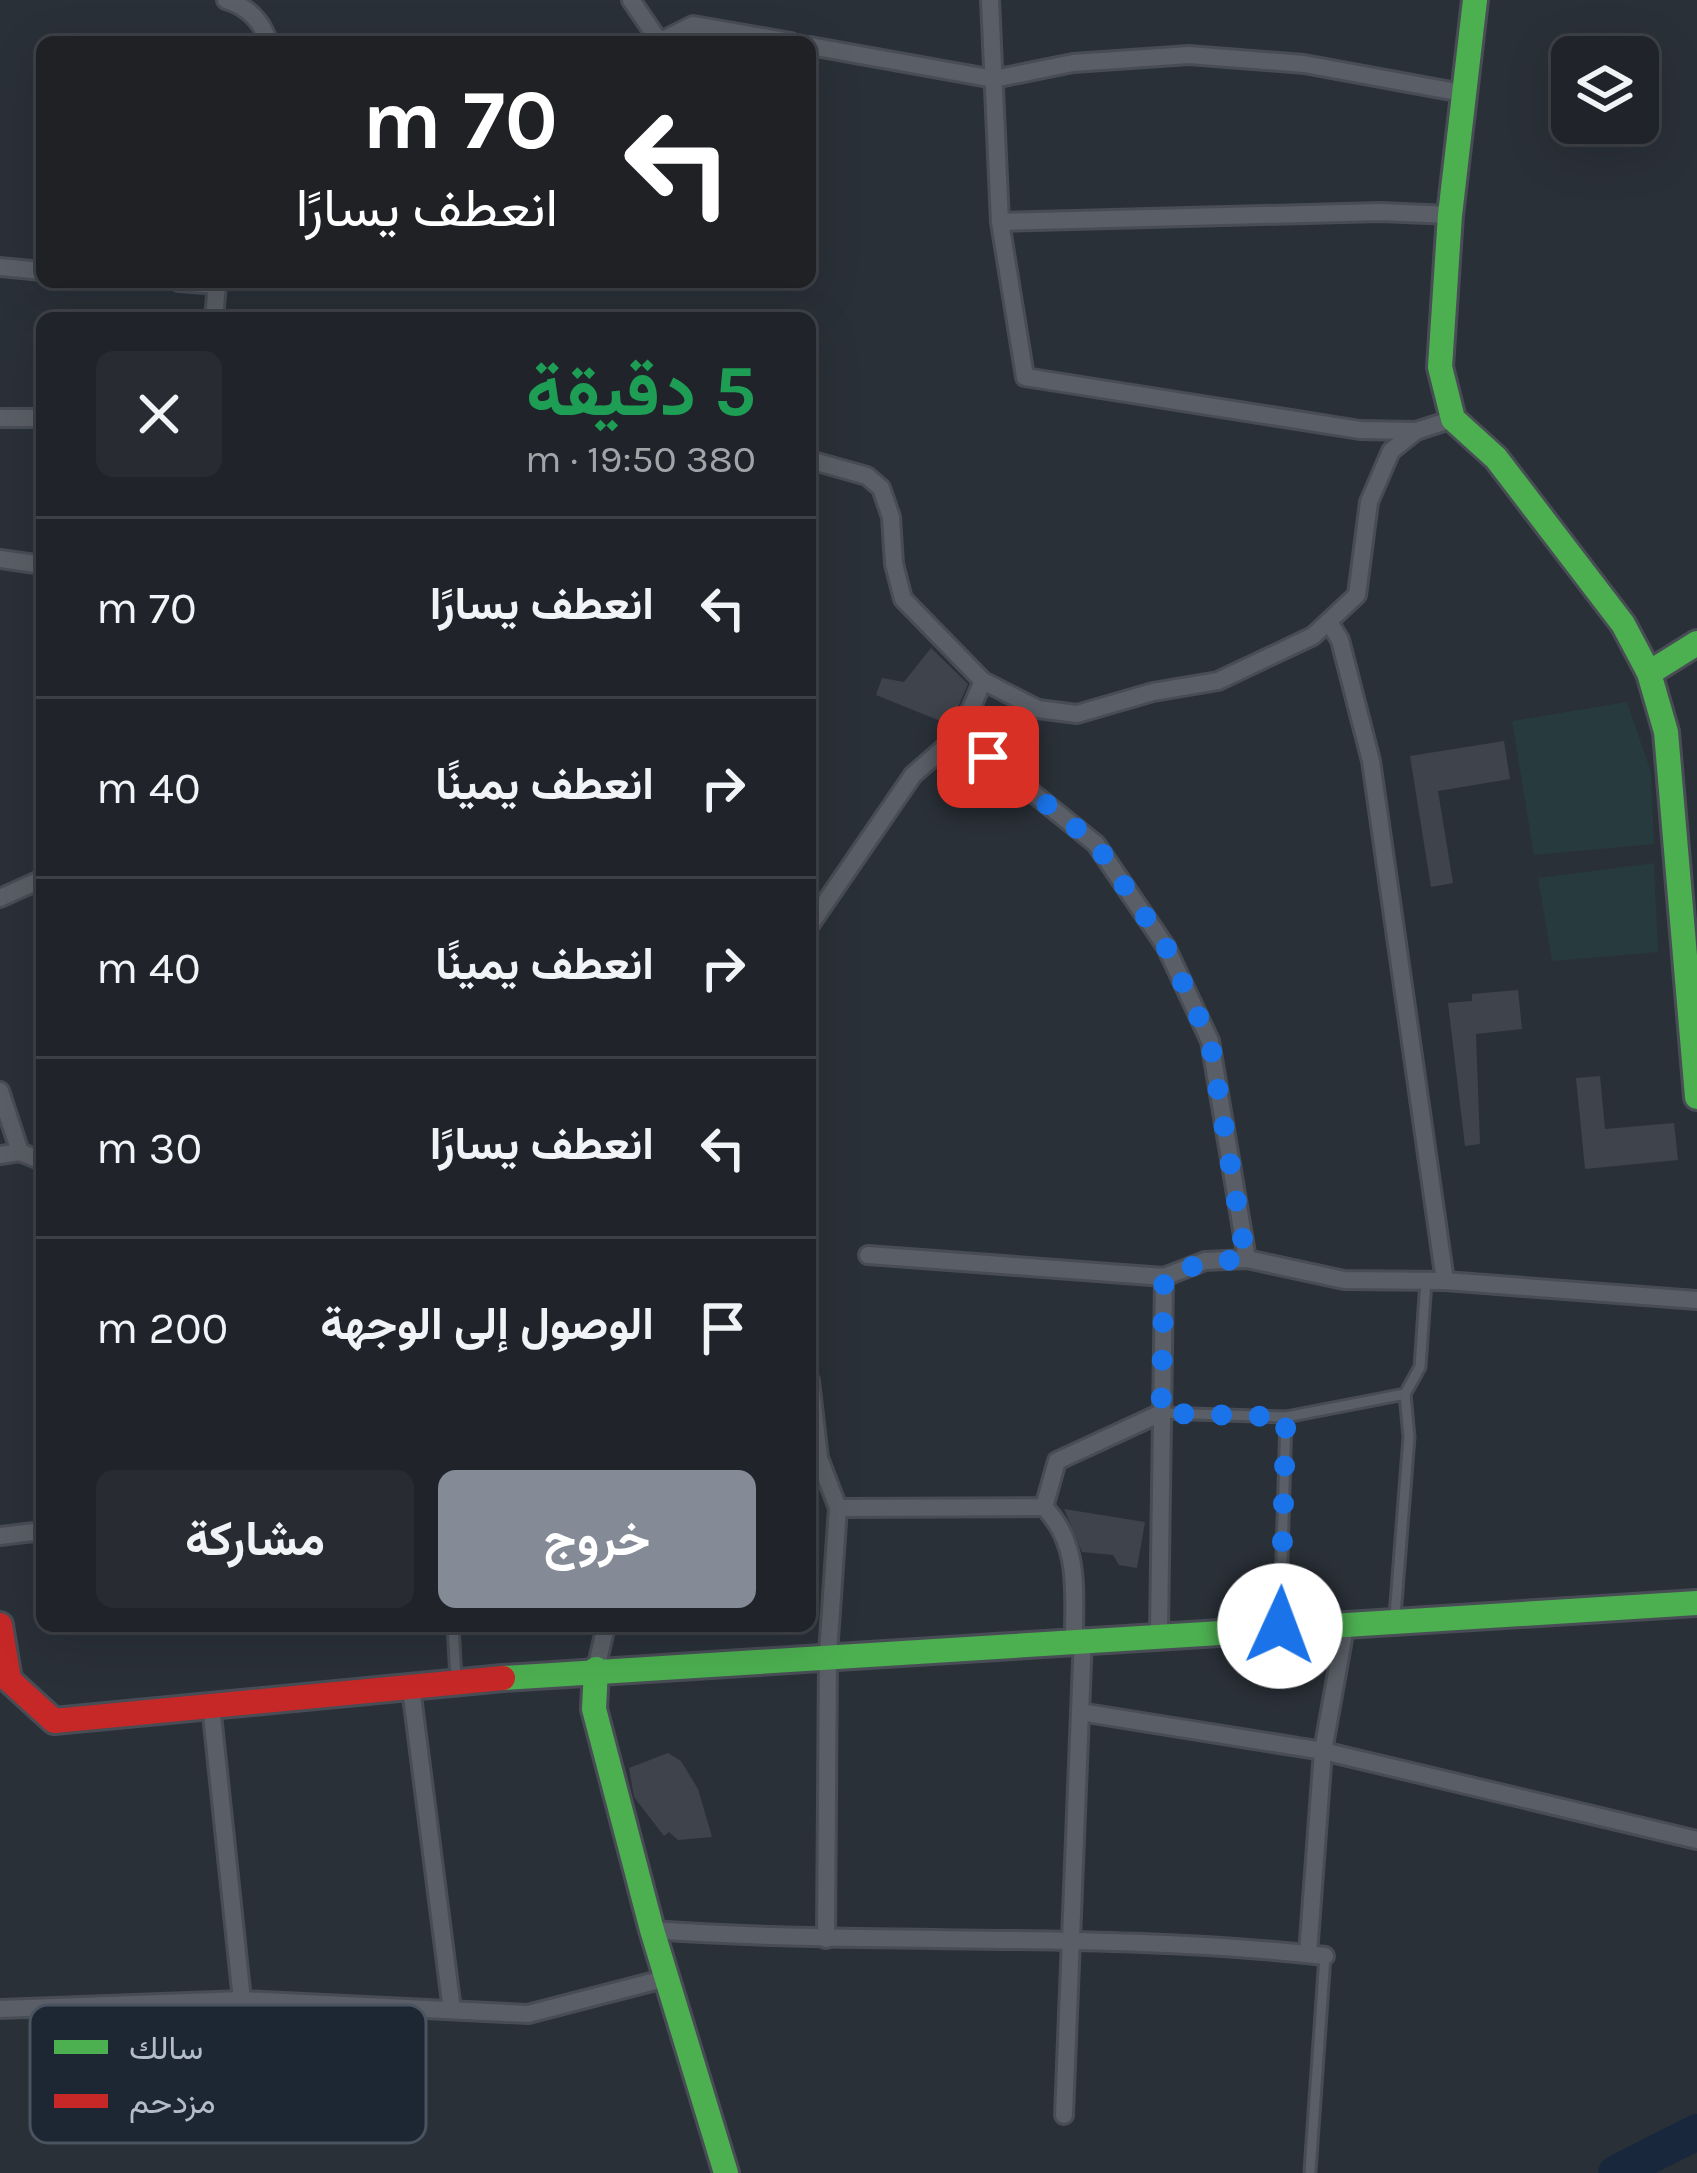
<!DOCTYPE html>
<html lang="ar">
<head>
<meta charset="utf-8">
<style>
  :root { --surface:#20242a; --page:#282c32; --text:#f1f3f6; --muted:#a2a4a8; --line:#3d4147; --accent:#848b96 }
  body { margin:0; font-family:Karla,Vazirmatn,sans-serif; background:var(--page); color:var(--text); direction:rtl; height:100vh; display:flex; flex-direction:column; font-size:45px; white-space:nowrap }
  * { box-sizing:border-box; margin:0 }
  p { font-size:39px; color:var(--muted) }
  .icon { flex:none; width:66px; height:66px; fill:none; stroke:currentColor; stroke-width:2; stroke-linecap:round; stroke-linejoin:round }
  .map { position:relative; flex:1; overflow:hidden; direction:ltr }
  .side { position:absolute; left:36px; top:312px; width:780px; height:1320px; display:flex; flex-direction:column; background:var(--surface); border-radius:18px; box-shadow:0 12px 48px #0002,0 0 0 3px var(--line); direction:rtl }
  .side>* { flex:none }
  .banner { position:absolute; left:36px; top:36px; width:780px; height:252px; border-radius:18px; box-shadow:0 12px 48px #0002,0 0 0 3px var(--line); direction:rtl; background:#202124; color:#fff; overflow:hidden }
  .fabs { position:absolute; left:1551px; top:36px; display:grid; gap:24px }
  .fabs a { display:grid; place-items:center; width:108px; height:108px; border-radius:18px; background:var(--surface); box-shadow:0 12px 48px #0002,0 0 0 3px var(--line); font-size:60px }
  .pin { position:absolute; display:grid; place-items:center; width:102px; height:102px; color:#fff; margin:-51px; border-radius:24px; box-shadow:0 6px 18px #0006 }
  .me { position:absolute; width:132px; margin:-66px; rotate:2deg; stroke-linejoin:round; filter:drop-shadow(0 0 9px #0008) }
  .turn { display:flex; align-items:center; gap:42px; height:252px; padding:0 60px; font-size:54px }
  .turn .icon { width:156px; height:156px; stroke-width:2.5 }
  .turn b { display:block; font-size:84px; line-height:102px }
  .round { display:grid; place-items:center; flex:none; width:126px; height:126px; border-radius:18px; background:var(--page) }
  .headline { display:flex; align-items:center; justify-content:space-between; height:204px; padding:0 60px }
  h1 { font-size:72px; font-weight:700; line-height:90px; color:#1e9e55 }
  .cta { display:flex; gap:24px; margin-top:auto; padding:24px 60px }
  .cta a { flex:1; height:138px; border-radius:18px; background:var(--accent); color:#fff; font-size:48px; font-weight:700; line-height:138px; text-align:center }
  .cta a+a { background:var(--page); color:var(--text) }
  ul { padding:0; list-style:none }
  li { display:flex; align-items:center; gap:36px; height:180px; padding:0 60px; border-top:3px solid var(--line) }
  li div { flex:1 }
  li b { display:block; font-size:45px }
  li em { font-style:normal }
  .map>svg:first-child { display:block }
</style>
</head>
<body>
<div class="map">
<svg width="1697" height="2173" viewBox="0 0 1697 2173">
  <rect width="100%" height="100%" fill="#2a3038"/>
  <g fill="#273a3e">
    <polygon points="1627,702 1651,772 1654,844 1534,855 1512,721"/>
    <polygon points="1654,863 1658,952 1552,961 1538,878"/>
  </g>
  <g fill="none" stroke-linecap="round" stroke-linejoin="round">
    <polyline stroke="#19273c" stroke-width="36" points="1616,2173 1697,2132"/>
  </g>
  <g fill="#3f444c">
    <polygon points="931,648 968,684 955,714 938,720 876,695 882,678 904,682"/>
    <polygon points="1504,741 1510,779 1438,791 1453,883 1431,887 1410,756"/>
    <polygon points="1518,990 1522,1029 1476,1034 1480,1144 1465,1146 1448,1003 1472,1001 1472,994"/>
    <polygon points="1600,1076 1605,1129 1674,1123 1678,1160 1585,1169 1576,1078"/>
    <polygon points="1064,1509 1145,1522 1137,1568 1119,1565 1113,1555 1082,1552"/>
    <polygon points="668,1753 681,1761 698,1789 712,1837 678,1840 669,1832 664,1836 634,1797 629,1768"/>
  </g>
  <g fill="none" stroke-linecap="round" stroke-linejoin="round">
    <g stroke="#484c55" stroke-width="15">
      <g id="lane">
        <polyline points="1161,1413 1286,1417 1405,1394 1420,1367 1426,1281"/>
        <polyline points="1395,1616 1409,1437 1405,1394"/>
        <polyline points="453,1626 456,1678"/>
        <polyline points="1280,1626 1286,1417"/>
        <polyline points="1310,2171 1325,1956"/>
      </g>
    </g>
    <g stroke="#484c55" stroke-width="22">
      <g id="street">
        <path d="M 226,0 C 246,6 263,21 268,42"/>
        <polyline points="631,0 659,41"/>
        <polyline points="990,0 1000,222 1025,377 1360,430 1416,431 1453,419"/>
        <polyline points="659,42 693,25 791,42"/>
        <polyline points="810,46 994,79 1073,63 1189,55 1304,64 1462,93"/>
        <polyline points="1000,222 1380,212 1450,215"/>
        <polyline points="0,267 42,271"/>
        <polyline points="179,282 217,285 214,318"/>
        <polyline points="0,418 42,418"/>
        <polyline points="810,460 867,476 881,488 891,517 894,564 903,599 983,681 1038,709 1077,714 1153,692 1218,681 1313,636 1357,595 1369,502 1391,451 1416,431"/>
        <polyline points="0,559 42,565"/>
        <polyline points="1329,622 1340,640 1371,761 1445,1281"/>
        <polyline points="960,734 1096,844 1166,947 1210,1041 1247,1259"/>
        <polyline points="0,898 42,879"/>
        <polyline points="810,925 913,775 960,734 983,681"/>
        <polyline points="0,1091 20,1152 0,1155"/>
        <polyline points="20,1152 42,1161"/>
        <polyline points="868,1255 1164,1277 1205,1261 1247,1259 1344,1280 1445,1281 1697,1300"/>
        <polyline points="810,1381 819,1458 838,1508 828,1654 826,1939"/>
        <path d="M 1044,1507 C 1080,1544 1074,1590 1074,1638"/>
        <polyline points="838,1508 1044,1507 1057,1461 1161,1413"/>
        <polyline points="0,1536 42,1531"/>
        <polyline points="1159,1632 1164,1277"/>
        <polyline points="596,1669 606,1626"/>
        <polyline points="411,1688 452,2010"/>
        <polyline points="211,1705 242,2000"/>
        <polyline points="1080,1712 1323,1751 1697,1840"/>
        <path d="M 652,1930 C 876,1946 1102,1931 1325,1956"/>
        <polyline points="1308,1954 1323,1751 1346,1622"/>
        <polyline points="0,2009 242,2000 528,2014 667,1978"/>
        <polyline points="1064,2115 1083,1637"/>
      </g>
    </g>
    <g stroke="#484c55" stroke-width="30">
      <g id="fast">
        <polyline points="1475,0 1450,215 1440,367 1453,419 1496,458 1623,624 1649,673 1666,732 1697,1097"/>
        <polyline points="1649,673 1697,643"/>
        <polyline points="596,1669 594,1709 652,1930 726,2173"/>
        <polyline points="503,1678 1697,1603"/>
      </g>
    </g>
    <g stroke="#484c55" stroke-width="30">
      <polyline id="jam" points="0,1625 9,1680 54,1721 503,1678"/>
    </g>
    <use href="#lane" stroke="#5a5e66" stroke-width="9"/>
    <use href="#street" stroke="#5a5e66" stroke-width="16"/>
    <use href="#fast" stroke="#4caf50" stroke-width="24"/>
    <use href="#jam" stroke="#c62828" stroke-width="24"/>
  </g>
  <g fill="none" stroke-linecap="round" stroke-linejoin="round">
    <polyline stroke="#1a73e8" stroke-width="21" stroke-dasharray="0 37.8" points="988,757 1096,844 1166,947 1210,1041 1246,1259 1204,1262 1164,1277 1161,1413 1286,1417 1280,1626"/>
  </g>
  <rect x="30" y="2005" width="396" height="138" rx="18" fill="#1d2633" stroke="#4a5360" stroke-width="3"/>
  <rect x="54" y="2040" width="54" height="14" fill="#4caf50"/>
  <rect x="54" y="2094" width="54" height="14" fill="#c62828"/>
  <g font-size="33" fill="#b4bcc9">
    <text x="129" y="2059">سالك</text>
    <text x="129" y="2113">مزدحم</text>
  </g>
</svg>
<div class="fabs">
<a><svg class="icon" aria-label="layers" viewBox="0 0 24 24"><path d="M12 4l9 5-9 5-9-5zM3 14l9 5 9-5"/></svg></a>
</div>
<div class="pin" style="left:988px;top:757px;background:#d93025"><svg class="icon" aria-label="arrive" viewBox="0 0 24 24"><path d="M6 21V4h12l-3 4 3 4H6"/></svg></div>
<svg class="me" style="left:1280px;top:1626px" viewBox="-20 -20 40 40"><circle r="19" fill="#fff"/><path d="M0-13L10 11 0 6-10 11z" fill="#1a73e8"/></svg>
<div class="banner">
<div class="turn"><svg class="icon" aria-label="left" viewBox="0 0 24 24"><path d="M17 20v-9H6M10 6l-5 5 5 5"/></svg><div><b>70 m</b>انعطف يسارًا</div></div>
</div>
<section class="side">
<div class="headline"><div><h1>5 دقيقة</h1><p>380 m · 19:50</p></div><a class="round"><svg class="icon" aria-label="close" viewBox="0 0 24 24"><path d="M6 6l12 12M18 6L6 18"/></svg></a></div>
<ul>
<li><svg class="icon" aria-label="left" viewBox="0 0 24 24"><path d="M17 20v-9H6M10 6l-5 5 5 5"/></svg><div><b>انعطف يسارًا</b></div><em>70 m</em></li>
<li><svg class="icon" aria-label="right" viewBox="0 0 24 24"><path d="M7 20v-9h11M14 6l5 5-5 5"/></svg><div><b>انعطف يمينًا</b></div><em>40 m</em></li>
<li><svg class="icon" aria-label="right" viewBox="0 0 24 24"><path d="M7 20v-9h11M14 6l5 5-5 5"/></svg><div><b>انعطف يمينًا</b></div><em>40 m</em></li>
<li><svg class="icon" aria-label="left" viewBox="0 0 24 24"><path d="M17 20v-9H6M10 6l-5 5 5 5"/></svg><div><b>انعطف يسارًا</b></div><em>30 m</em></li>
<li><svg class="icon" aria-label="arrive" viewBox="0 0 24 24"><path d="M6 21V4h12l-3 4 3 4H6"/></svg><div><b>الوصول إلى الوجهة</b></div><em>200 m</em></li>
</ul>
<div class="cta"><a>خروج</a><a>مشاركة</a></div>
</section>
</div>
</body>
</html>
